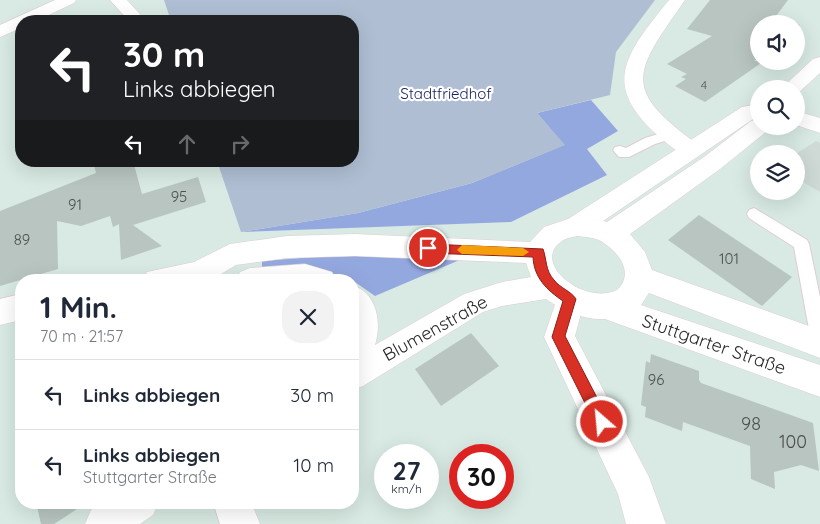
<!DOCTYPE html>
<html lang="de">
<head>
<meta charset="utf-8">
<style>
  :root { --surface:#fff; --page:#f2f2f3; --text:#1f2937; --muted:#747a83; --line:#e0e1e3 }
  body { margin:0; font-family:Quicksand,sans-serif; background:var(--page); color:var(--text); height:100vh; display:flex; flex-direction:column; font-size:19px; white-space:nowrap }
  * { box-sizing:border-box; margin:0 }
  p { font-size:16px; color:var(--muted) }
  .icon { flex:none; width:28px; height:28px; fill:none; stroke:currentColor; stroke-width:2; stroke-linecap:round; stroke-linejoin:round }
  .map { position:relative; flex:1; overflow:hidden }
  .drawer { position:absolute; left:15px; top:274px; width:344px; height:235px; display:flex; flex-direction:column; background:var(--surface); border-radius:20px; box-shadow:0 5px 20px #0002 }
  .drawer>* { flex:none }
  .hud { position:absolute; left:15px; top:15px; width:344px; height:152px; border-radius:20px; box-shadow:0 5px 20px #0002; background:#202124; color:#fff; overflow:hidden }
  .tools { position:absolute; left:750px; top:15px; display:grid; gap:10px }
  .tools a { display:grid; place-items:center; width:55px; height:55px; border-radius:50%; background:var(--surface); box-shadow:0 5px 20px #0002; font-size:25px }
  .speed { position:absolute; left:374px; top:444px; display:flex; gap:10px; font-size:25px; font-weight:700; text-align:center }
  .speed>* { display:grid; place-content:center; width:65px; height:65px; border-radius:50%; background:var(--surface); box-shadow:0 5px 20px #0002; line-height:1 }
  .speed small { font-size:12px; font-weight:400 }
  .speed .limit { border:8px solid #d22; background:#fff; color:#111 }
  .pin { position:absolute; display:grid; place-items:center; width:42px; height:42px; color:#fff; margin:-21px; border:2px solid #fff; border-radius:50%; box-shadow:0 1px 5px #0007 }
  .me { position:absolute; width:55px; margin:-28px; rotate:333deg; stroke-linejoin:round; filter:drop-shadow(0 0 4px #0008) }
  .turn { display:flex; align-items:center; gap:18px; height:105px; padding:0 25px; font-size:22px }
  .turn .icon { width:65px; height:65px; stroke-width:2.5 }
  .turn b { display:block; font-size:35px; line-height:42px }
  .lanes { display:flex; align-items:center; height:48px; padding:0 25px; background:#0003; justify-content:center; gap:25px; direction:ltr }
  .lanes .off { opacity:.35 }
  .round { display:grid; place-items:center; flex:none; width:52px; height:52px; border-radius:20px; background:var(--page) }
  .headline { display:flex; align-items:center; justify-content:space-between; height:85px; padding:0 25px }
  h1 { font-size:30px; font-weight:700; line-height:38px }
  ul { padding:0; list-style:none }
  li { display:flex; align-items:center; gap:15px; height:70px; padding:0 25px; border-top:1px solid var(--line) }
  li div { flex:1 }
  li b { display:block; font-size:19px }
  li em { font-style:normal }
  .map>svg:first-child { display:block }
</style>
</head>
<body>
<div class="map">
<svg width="820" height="524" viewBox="0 0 820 524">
  <rect width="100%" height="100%" fill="#d8eae3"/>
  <g fill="#94a8e0">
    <polygon points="591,100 618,131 587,149 607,175 511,222 241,232 358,213 472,183 564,145 537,113"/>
    <polygon points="353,254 462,259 375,296 352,280 325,273 262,271 262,261"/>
  </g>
  <polygon fill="#afbed3" points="164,0 655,0 616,52 610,95 537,113 565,145 472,183 358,213 241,232 217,161 352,161 352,21 171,21"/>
  <polygon fill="#cfdad6" points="816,141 820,143 820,192 796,178 796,154"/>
  <g fill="#b8c5c0">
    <polygon points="710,0 788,0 776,16 800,25 796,28 796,24 759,24 759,58 754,61 764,61 705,102 675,86 686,79 681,77 687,74 667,64 712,36 687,29"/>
    <polygon points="93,161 133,161 142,194 198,177 206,202 133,225 162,246 121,260 119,224 113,227 110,216 81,226 57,221 58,269 0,286 0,211 96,173"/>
    <polygon points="699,215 792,277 762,306 668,240"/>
    <polygon points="471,333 499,366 441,406 415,369"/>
    <polygon points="651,354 699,371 699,380 701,383 813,423 819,471 801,465 774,472 775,489 751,479 750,446 683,422 682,431 645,417 646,407 641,405 646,361 650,363"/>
    <polygon points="36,502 88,502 54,524 41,524"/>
  </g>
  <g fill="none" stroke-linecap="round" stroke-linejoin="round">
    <g stroke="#e0cdd0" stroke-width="2">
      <g id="lane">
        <polygon points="669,131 674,132 675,135 674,138 655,144 629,157 619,157 613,150 615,147 620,146 626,148 645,138"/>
        <polygon points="754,208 807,240 809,244 820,297 820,348 814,346 811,340 794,247 749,218 747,214 749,210"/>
      </g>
    </g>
    <g stroke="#e0cdd0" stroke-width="1">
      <g id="street">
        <polygon points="55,0 76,0 74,3 36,21 21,21 21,28 0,37 0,25"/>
        <polygon points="110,0 127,0 146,21 129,21"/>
        <path d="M 669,0 L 685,0 C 636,71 618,88 699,145 L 702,150 L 699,155 C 684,159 674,149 662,139 C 599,85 625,55 669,0 Z"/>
        <polygon points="796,111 820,118 820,133 796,125"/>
        <polygon points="570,287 580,290 585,299 575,336 649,477 666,524 626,524 618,494 544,337 560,290"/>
        <polygon points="213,502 251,502 260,524 220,524"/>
      </g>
    </g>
    <g stroke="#e0cdd0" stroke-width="1">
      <g id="secondary">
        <polygon points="820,57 820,73 798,93 796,94 796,89 781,89 813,59"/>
        <path d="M 759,104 L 759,116 L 756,117 L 603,221 L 607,222 L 704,157 L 751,121 L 759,119 L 759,126 L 770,126 L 767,131 L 720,169 L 630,234 L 645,252 L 652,270 L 820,330 L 820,358 L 649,293 L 641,305 L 820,365 L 820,397 L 605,319 C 583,320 564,311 546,299 L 502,306 L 483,312 L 363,386 L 352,390 L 352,285 C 377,293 382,322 375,345 L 464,294 L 502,282 L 531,277 L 526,263 L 355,256 L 287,258 L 236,265 L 211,280 L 143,280 L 147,272 L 194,262 L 230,244 L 287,236 L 355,234 L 530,242 L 544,227 L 568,219 L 742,107 ZM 577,236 C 585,237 594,237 601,241 C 619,252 635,273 617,290 C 583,306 530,262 562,241 C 566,238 573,237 577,236 Z"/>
        <polygon points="305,264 332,272 336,280 236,280 240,272 250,268"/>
        <polygon points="21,294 21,320 0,325 0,299"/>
        <polygon points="104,502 159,502 153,515 140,524 85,524 91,510"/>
      </g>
    </g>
    <use href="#lane" fill="#fff" fill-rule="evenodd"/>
    <use href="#street" fill="#fff" fill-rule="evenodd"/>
    <use href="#secondary" fill="#fff" fill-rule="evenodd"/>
  </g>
  <path fill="#d93025" stroke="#8d1f18" d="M 428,244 L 543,249 C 547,260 545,270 554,280 C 560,288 571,291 576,299 L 565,336 L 607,417 L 609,422 L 607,427 L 602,429 L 597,427 L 552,337 L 563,301 C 547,290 534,278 533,257 L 428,253 L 423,248 Z"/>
  <polygon fill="#f59e0b" points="462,245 523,248 529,252 523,256 462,254 457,250"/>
  <g text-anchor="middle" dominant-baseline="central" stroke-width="4.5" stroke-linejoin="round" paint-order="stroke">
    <g font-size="12" fill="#4b4e4d">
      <text x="704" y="84">4</text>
    </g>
    <g font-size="15" fill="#1a2361" stroke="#fff">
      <text x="446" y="93">Stadtfriedhof</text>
    </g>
    <g font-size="15" fill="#4b4e4d">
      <text x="179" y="196">95</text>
      <text x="75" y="204">91</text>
      <text x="22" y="239">89</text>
      <text x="729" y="258">101</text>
      <text x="656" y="379">96</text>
    </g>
    <g font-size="18" fill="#272727" stroke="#fff">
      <text transform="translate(435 328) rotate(-29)">Blumenstraße</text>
      <text transform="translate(714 344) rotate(19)">Stuttgarter Straße</text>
    </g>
    <g font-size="18" fill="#4b4e4d">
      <text x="751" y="423">98</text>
      <text x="793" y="441">100</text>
    </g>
  </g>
</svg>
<div class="tools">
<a><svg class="icon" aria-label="sound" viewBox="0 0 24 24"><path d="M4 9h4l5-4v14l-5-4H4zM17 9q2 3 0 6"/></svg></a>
<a><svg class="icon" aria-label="search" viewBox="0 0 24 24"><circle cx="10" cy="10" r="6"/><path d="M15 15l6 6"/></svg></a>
<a><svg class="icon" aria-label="layers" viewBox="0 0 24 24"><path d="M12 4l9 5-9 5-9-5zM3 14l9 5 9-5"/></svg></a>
</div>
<div class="speed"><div>27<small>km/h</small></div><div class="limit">30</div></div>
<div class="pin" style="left:428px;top:248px;background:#d93025"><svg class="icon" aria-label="arrive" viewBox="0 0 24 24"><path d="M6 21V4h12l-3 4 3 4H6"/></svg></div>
<svg class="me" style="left:602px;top:422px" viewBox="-20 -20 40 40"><circle r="17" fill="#d93025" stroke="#fff" stroke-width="3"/><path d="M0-11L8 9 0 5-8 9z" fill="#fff"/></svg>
<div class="hud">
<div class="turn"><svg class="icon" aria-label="left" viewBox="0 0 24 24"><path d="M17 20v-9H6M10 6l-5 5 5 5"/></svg><div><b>30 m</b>Links abbiegen</div></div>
<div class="lanes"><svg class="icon" aria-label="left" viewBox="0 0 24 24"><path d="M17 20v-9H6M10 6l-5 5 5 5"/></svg><svg class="icon off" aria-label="ahead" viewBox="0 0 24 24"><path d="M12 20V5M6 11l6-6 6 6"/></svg><svg class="icon off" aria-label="right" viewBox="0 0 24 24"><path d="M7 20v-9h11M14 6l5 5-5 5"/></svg></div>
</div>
<section class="drawer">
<div class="headline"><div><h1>1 Min.</h1><p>70 m · 21:57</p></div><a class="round"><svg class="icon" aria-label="close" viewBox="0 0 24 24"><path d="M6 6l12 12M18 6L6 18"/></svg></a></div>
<ul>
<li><svg class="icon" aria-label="left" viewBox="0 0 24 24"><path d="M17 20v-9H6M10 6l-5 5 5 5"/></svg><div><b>Links abbiegen</b></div><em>30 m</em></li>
<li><svg class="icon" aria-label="left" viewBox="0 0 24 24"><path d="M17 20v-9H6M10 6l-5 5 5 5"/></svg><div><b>Links abbiegen</b><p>Stuttgarter Straße</p></div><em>10 m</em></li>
</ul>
</section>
</div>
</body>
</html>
